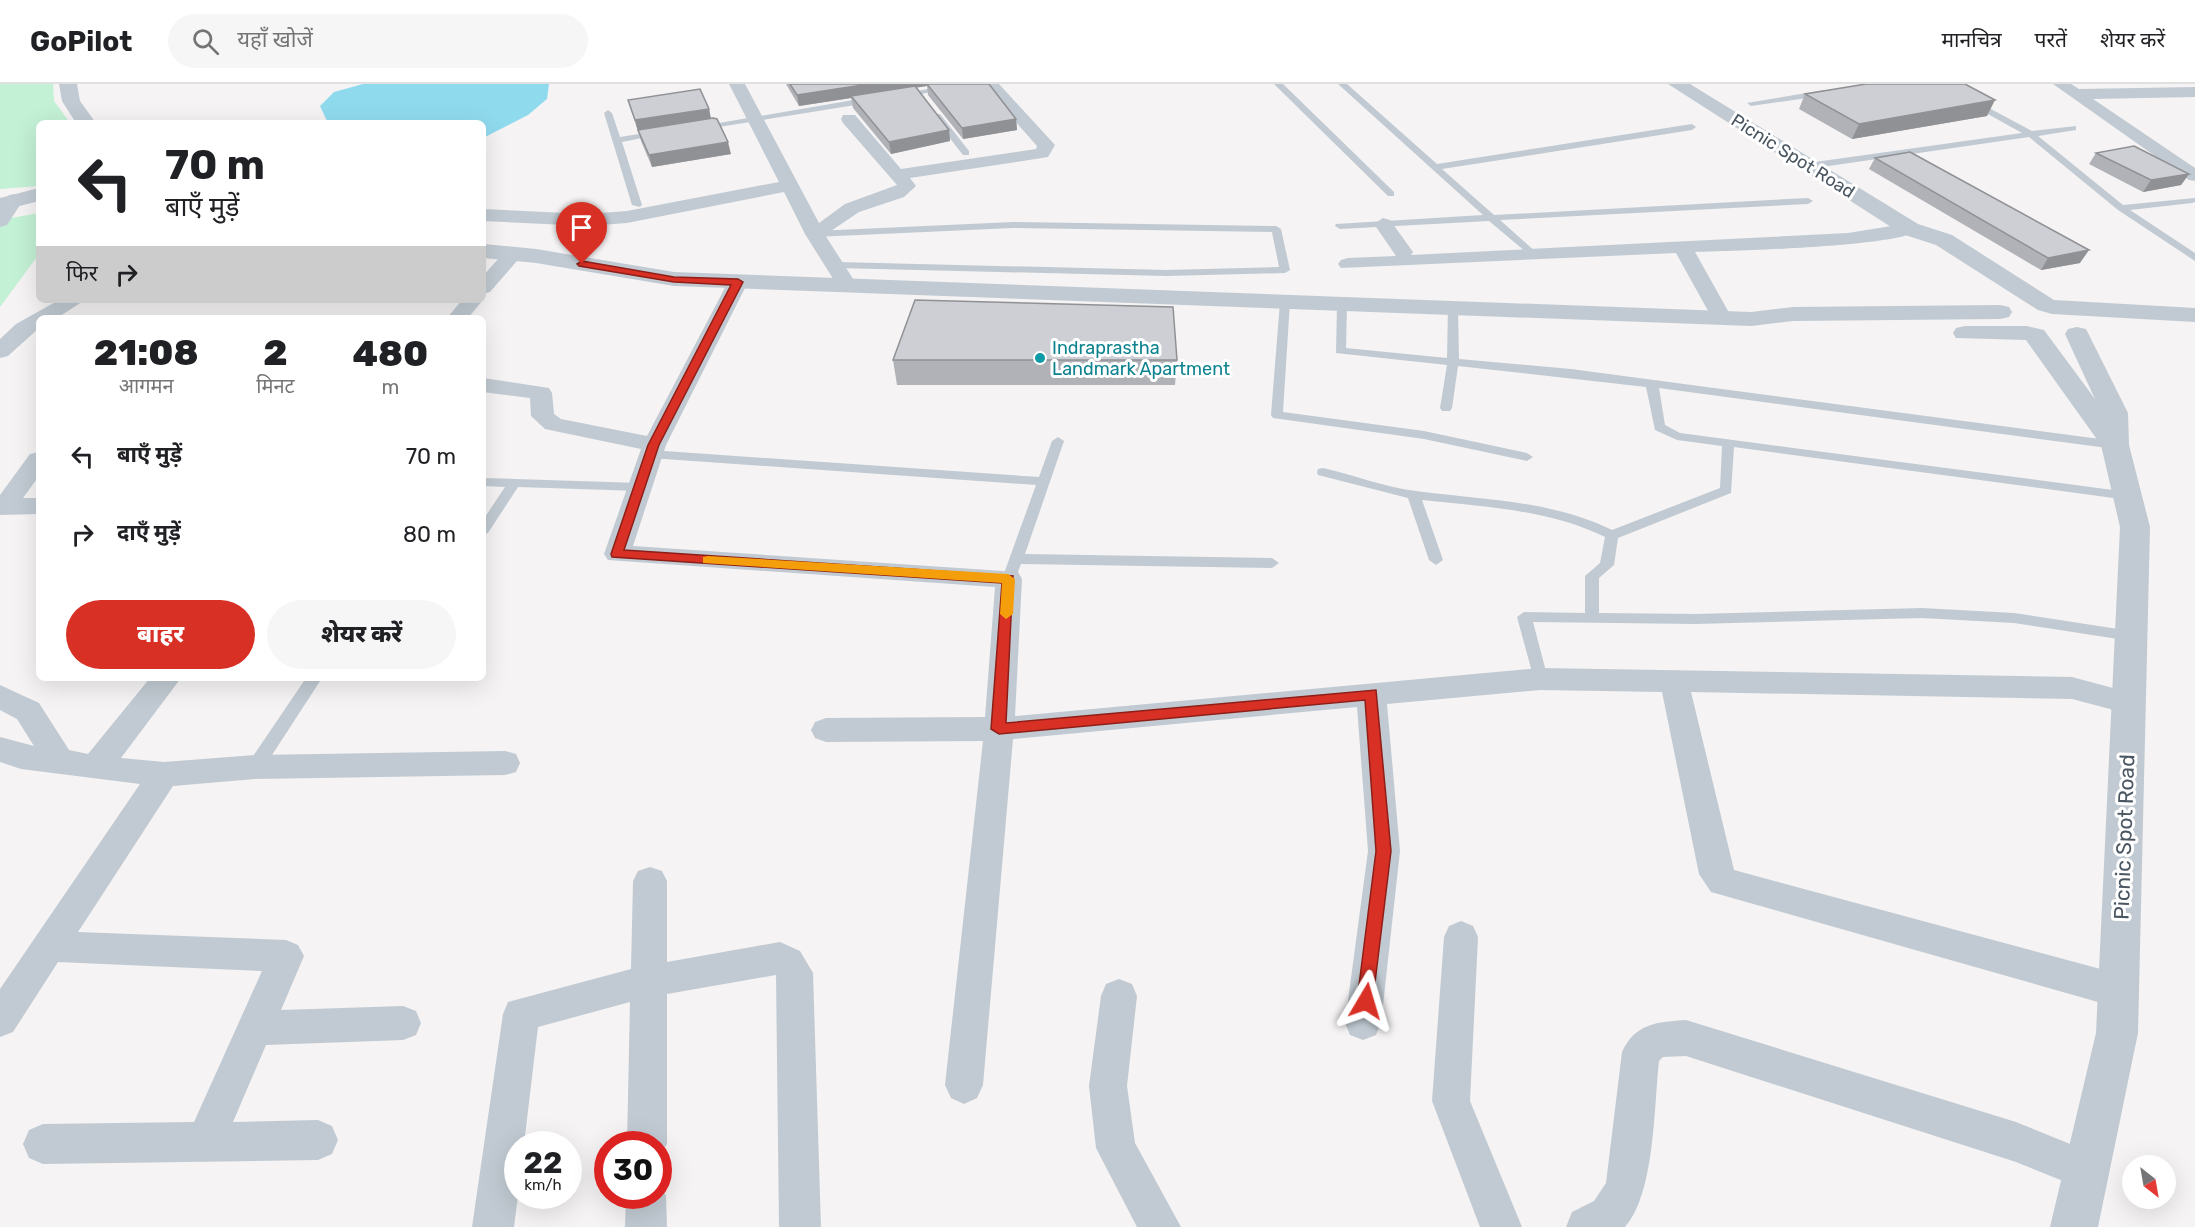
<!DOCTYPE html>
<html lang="hi">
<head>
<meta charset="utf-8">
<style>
  :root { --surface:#fff; --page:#f6f6f6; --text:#202124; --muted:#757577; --line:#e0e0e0; --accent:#d93025 }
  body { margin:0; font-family:Rubik,"Noto Sans Devanagari",sans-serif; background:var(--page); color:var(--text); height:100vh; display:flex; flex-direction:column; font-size:22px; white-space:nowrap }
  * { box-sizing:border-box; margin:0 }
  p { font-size:20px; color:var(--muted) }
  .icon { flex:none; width:33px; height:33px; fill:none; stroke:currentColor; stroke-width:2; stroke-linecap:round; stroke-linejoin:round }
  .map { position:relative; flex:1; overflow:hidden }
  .side { position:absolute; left:36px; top:231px; width:450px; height:366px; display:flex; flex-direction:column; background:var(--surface); border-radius:9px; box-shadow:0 6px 24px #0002 }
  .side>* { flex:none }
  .banner { position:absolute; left:36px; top:36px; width:450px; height:183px; border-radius:9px; box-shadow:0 6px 24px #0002; background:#fff; color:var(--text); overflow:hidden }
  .needle { width:39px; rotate:149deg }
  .buttons { position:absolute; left:2122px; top:1071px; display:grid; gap:12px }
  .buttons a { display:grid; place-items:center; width:54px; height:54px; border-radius:50%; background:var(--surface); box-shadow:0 6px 24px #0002; font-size:30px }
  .speed { position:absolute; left:504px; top:1047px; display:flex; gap:12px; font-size:30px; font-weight:700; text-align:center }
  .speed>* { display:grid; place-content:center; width:78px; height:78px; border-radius:50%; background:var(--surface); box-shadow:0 6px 24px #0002; line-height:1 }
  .speed small { font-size:15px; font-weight:400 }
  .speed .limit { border:9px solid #d22; background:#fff; color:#111 }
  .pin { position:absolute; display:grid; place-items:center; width:51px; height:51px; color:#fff; margin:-62px -26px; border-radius:50% 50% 50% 0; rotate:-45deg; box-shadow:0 0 6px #0007 }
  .pin .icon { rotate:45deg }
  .me { position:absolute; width:66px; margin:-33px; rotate:7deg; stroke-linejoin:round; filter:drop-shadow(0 0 4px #0008) }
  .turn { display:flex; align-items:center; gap:21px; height:126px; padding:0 30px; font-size:27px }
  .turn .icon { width:78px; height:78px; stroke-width:2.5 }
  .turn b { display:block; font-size:42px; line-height:51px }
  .then { display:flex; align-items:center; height:57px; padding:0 30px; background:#0003; gap:12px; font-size:22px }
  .eta { display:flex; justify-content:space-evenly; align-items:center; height:102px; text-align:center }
  .eta b { font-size:36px; font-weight:800; line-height:42px }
  .action { display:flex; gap:12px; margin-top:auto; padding:12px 30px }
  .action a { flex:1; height:69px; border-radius:36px; background:var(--accent); color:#fff; font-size:24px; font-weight:800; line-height:69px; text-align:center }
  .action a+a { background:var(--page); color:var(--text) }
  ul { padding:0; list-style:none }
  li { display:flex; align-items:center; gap:18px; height:78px; padding:0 30px }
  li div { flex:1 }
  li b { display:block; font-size:22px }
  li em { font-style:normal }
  header { display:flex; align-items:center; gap:36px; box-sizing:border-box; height:84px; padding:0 30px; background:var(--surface); border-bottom:2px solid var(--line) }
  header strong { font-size:28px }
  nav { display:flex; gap:33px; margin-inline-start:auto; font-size:21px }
  .search { width:420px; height:54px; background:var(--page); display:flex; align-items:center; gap:15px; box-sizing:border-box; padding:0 21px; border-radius:33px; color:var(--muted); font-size:22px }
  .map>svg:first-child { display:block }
</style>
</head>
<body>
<header>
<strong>GoPilot</strong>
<div class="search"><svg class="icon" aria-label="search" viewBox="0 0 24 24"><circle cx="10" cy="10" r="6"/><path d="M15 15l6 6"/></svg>यहाँ खोजें</div>
<nav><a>मानचित्र</a><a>परतें</a><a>शेयर करें</a></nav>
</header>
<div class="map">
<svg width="2195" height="1143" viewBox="0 0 2195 1143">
  <rect width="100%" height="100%" fill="#f5f3f3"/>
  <g fill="#c3f1d5">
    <polygon points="0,0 53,0 54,17 70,39 39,39 39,102 0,105"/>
    <polygon points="39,129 39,170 0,223 0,136"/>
  </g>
  <polygon fill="#90daee" points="363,0 549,0 547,15 528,31 483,54 483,39 328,39 320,22 334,8"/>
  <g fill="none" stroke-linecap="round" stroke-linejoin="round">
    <g fill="#c1cad2" fill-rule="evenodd">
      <polygon points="953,0 972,0 901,14 897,11"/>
      <polygon points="1274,0 1283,0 1394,108 1394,112 1388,112"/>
      <polygon points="1338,0 1347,0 1437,80 1692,40 1696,43 1692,46 1442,85 1494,131 1808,114 1813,117 1808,120 1500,136 1537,169 1537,173 1533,174 1489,137 1340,145 1335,142 1336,140 1483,131"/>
      <polygon points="1934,0 1944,0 2032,47 2076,42 2076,46 2038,52 2123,121 2195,114 2195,118 2192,119 2130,126 2195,169 2195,177 2118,126 2029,53 1808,85 1803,82 1808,79 2022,49"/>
      <polygon points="1825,6 1828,7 1828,11 1751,22 1747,19"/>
      <polygon points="871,13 874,14 874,18 700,46 696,43"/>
      <polygon points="608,26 612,29 620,53 658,47 662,50 622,58 642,121 640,123 632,121 604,29"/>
      <polygon points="934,30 940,30 969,67 969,71 963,71 934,34"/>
      <polygon points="1013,138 1276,142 1281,145 1290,186 1285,189 1167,192 837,184 832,181 837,178 1167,186 1279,183 1272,148 1013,144 815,153 810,150 815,147"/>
      <polygon points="1285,215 1290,218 1283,328 1424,347 1527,369 1533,373 1527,377 1424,355 1273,334 1271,331 1280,218"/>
      <path d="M 1342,217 L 1347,220 L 1346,264 L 1447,274 L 1448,224 L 1453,221 L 1458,224 L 1459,275 L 1571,285 L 2115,357 L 2121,361 L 2115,365 L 1659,304 L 1665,341 L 1680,349 L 2128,408 L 2135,412 L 2128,416 L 1734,363 L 1731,409 L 1618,454 L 1614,481 L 1599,494 L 1599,529 L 1696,530 L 1922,524 L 2014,529 L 2131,547 L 2138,552 L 2131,557 L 2014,539 L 1922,534 L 1696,540 L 1533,538 L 1548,595 L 1545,599 L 1535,599 L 1517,533 L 1524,528 L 1585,529 L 1585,492 L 1600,479 L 1605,453 C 1548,425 1484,423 1422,416 L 1443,476 L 1436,481 L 1429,476 L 1408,414 L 1318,391 L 1317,388 L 1318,385 L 1323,384 C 1354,391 1384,403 1416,407 C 1483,416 1551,416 1612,446 L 1720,404 L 1722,362 L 1677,356 L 1655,346 L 1646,303 L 1458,282 L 1452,324 L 1450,327 L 1442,327 L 1440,324 L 1447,281 L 1336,269 L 1337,220 Z"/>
      <polygon points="1058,353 1064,357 1025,470 1272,474 1279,479 1272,484 1021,480 1014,498 1009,500 1002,495 1036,401 650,374 644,370 650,366 1039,393 1052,357"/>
      <polygon points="483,394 639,399 646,403 639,407 518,403 488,449 483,450 483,436 505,403 483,402"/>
      <polygon points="306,594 322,594 261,688 255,689 249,688 247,683 249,678"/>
    </g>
    <g fill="#c1cad2" fill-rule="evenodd">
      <polygon points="729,0 745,0 819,139 845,120 897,101 843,39 841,35 843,31 855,31 901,85 1036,65 1037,62 982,0 999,0 1055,61 1048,73 1042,74 910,94 916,102 904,113 859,128 825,151 857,201 854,205 840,205 837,201 805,150 784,108 627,139 587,142 483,137 483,125 587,130 627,127 779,98"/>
      <polygon points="2053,0 2071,0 2079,5 2195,3 2195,13 2093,15 2195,84 2195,97 2189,96"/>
      <polygon points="15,110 24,115 7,141 0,143 0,123 9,111"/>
      <path d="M 1383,134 L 1390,136 L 1413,168 L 1411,171 L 1848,149 L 1910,139 L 1919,145 C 1907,163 1726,167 1695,168 L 1732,234 L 1729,238 L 1715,238 L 1712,234 L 1676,169 L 1341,184 L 1338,180 L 1341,176 L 1348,174 L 1396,172 L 1374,140 Z"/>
      <polygon points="513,164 523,170 490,208 483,210 483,192 506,166"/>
      <polygon points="738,192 745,194 748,198 666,361 633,462 1018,488 1022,495 1015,632 1540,584 2072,593 2139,611 2144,619 2139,627 2129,630 2072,615 1691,608 1734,786 2119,890 2132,895 2137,907 2132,919 2119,924 1711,808 1699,790 1662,608 1540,606 1387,620 1400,767 1381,939 1376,951 1363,956 1350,951 1345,939 1368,767 1357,623 1013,655 983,1001 977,1014 964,1020 951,1014 945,1001 983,657 826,658 815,654 811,646 815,638 826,634 985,633 995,503 608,476 604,470 641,365 545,345 531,332 530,314 483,308 483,294 549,304 552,309 554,330 561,335 647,352 728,198 731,194"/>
      <polygon points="59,216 85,216 57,234 39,234 39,244 8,272 0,274 0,255 16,240"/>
      <polygon points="462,216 483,216 468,234 447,234"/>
      <polygon points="39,368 39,392 23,414 39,414 39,430 0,431 0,411 30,370"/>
      <polygon points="150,594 181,594 121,674 164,678 255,671 505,667 516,670 520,679 516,688 505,691 255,695 173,702 78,848 286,856 298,861 304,872 281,926 403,922 416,927 421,939 416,951 403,956 266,961 233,1038 318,1036 332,1042 338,1056 332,1070 318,1076 43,1080 29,1074 23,1060 29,1046 43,1040 194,1038 262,887 58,878 13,948 0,953 0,905 140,700 21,685 0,678 0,653 34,662 17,635 0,626 0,601 39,619 69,666 88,670"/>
      <polygon points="650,783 662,787 667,797 667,878 780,858 800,867 813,889 821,1143 779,1143 776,891 667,910 667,1060 658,1075 658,1060 627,1060 630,918 538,943 524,1060 518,1060 518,1111 514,1143 472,1143 503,930 508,918 631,885 633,797 638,787"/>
      <polygon points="1461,837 1473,842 1478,853 1470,1017 1522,1143 1480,1143 1432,1017 1444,853 1449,842"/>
      <polygon points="1119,895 1132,900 1137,912 1127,1002 1135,1059 1181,1143 1137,1143 1096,1064 1089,1002 1101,912 1106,900"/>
      <path d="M 1686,936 L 2016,1038 L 2102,1073 L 2108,1087 L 2102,1101 L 2088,1107 L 2016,1078 L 1686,972 L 1663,973 L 1659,977 C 1654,1021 1655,1110 1625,1143 L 1566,1143 L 1572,1128 L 1594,1117 L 1606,1099 L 1622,968 C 1635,939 1658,938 1686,936 Z"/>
      <polygon points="658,1097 666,1112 667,1143 625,1143 626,1112 658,1112"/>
    </g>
    <g fill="#c1cad2" fill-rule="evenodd">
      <polygon points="59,0 77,0 80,17 96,39 76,39 62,17"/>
      <polygon points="1668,0 1690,0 1918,140 1952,151 2054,216 2195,224 2195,238 2052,230 2038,226 1936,161 1902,150"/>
      <polygon points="39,104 39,117 0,127 0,114"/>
      <polygon points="483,160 536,165 674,188 1751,228 1793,223 2000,221 2009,223 2012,228 2009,233 2000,235 1793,237 1751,242 674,202 536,179 483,174"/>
      <polygon points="1965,242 2027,242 2044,246 2095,315 2065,250 2068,245 2077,243 2086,245 2128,329 2129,361 2150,443 2138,949 2098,1143 2050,1143 2096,949 2120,443 2101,361 2026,256 1956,254 1953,249 1956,244"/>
    </g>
  </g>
  <g fill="#b0b2b7">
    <polygon points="786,0 989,0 1016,35 1017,46 963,55 928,11 927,2 916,3 949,46 950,57 891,70 853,24 851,14 799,22"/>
    <polygon points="1805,10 1987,32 1852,55 1799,25"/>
    <polygon points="628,16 709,25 711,34 731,70 652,83 641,57"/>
    <polygon points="2096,69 2189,90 2181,101 2143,108 2089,80"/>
    <polygon points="1875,74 2080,179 2041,186 1869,85"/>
    <polygon points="893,276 1177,276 1175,301 897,301"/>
  </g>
  <g fill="#909195">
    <polygon points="869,0 927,0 927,2 852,14 851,12 851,14 799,22 797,11"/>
    <polygon points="1995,16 1987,32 1852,55 1859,40"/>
    <polygon points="709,25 711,36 638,48 635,36"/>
    <polygon points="1016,35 1017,46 963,55 962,44"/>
    <polygon points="949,46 950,57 891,70 889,58"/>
    <polygon points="728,58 731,70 652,83 649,71"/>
    <polygon points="2189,90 2181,101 2143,108 2151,96"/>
    <polygon points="2089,166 2080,179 2041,186 2048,174"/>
  </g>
  <g fill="#cdcfd5" stroke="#909195" stroke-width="1.5">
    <polygon points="790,0 869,0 797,11"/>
    <polygon points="927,0 989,0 1016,35 962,44"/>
    <polygon points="1866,0 1965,0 1995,16 1859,40 1805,10"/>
    <polygon points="915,2 949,46 889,58 851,12"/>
    <polygon points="700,5 709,25 635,36 628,16"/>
    <polygon points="713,34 717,35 728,58 649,71 638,46"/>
    <polygon points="2134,62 2189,90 2151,96 2096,69"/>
    <polygon points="1910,68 2089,166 2048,174 1875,74"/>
    <polygon points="915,216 1173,223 1177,276 893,276"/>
  </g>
  <polygon fill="#d93025" stroke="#8d1f18" stroke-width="1.5" points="582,177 674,193 738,195 743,198 659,361 624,466 1013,492 1006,639 1376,606 1391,767 1372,923 1366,925 1360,923 1357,917 1376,767 1365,616 999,650 991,645 1002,499 612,473 611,470 648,361 731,201 674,198 579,182 577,180"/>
  <polygon fill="#f59e0b" points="708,472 1008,490 1015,495 1013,530 1006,535 1000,530 1002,499 703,479 703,473"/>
  <circle fill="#0f9aa8" stroke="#fff" stroke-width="2" cx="1040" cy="274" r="6"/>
  <g text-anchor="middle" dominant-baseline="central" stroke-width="6" stroke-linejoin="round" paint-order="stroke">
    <g font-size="18" fill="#4a5661" stroke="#fff">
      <text transform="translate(1793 72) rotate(32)">Picnic Spot Road</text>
    </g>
    <g font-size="18" fill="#0d838f" stroke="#fff" text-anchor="start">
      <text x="1052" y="264">Indraprastha<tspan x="1052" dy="21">Landmark Apartment</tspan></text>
    </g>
    <g font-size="21" fill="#4a5661" stroke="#fff">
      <text transform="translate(2124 753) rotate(-88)">Picnic Spot Road</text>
    </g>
  </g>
</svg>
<div class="buttons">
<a><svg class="needle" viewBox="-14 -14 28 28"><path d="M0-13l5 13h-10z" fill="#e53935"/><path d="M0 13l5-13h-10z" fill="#757577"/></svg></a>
</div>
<div class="speed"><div>22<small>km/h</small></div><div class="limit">30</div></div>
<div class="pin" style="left:582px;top:180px;background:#d93025"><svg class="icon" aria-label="arrive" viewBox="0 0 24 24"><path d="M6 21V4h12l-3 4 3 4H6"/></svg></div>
<svg class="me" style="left:1366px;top:917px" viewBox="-20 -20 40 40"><path d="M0-17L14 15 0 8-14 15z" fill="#d93025" stroke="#fff" stroke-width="4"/></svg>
<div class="banner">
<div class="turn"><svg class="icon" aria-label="left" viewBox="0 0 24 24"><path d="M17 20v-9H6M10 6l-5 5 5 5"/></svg><div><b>70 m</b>बाएँ मुड़ें</div></div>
<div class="then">फिर<svg class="icon" aria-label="right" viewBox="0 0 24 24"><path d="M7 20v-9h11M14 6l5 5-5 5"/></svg></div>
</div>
<section class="side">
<div class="eta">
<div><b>21:08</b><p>आगमन</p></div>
<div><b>2</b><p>मिनट</p></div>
<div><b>480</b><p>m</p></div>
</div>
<ul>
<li><svg class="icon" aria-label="left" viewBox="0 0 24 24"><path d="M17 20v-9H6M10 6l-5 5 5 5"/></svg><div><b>बाएँ मुड़ें</b></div><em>70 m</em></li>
<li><svg class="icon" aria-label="right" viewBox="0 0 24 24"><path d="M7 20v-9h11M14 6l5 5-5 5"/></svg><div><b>दाएँ मुड़ें</b></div><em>80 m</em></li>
</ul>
<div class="action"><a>बाहर</a><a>शेयर करें</a></div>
</section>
</div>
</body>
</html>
